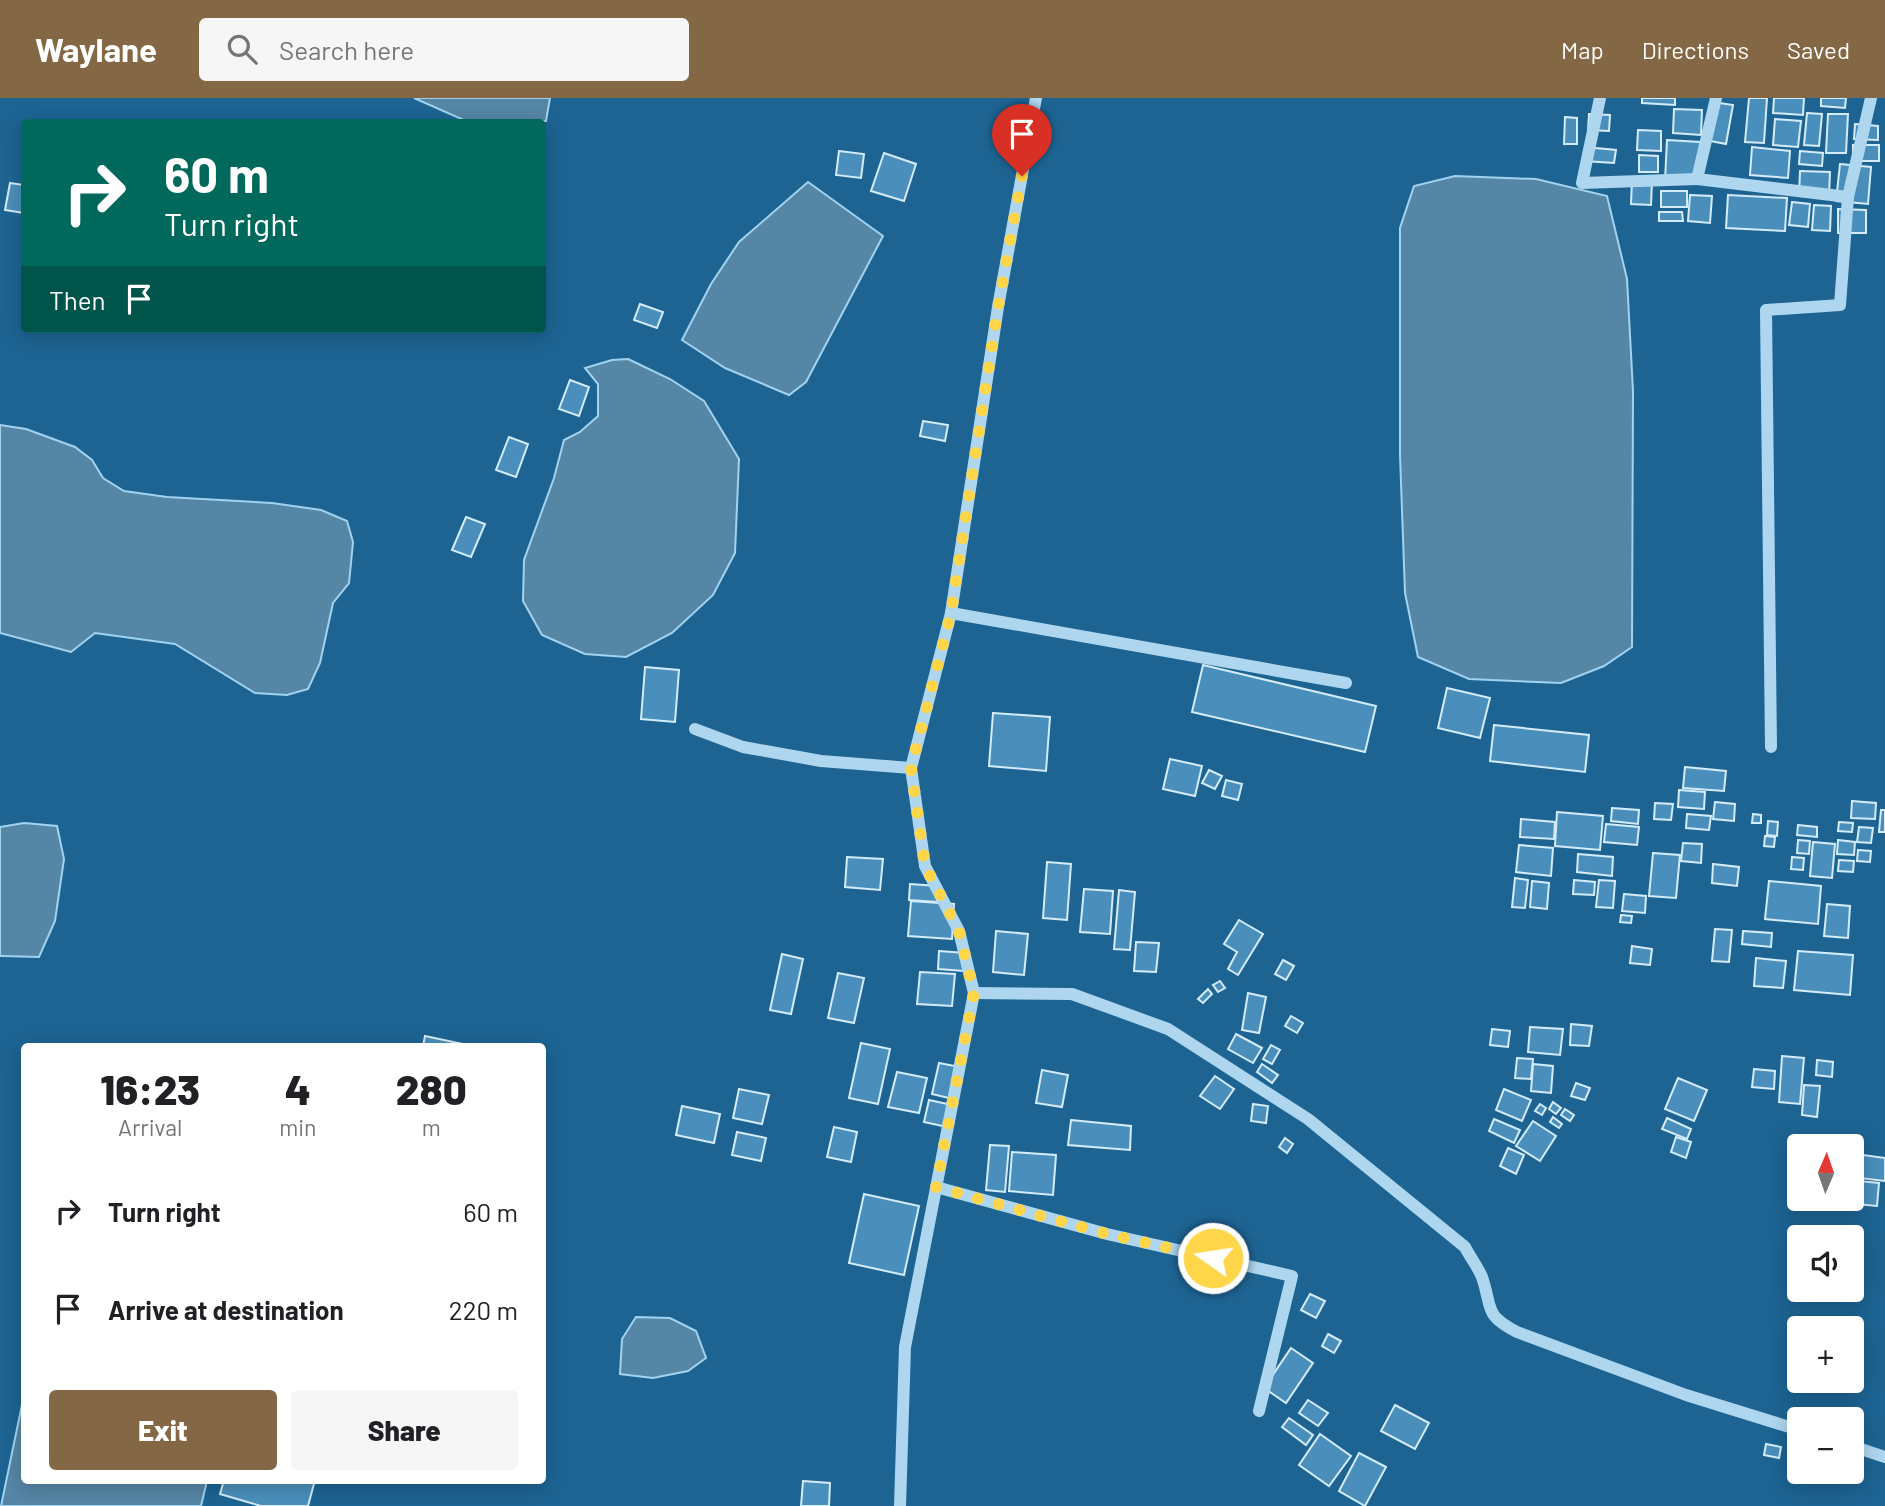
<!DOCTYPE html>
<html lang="en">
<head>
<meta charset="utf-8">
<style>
  :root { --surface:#fff; --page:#f6f6f6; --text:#202124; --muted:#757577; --accent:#846744 }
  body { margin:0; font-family:Barlow,sans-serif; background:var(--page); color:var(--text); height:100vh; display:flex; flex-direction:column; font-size:26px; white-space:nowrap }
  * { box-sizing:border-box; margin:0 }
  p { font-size:23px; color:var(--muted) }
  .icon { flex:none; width:38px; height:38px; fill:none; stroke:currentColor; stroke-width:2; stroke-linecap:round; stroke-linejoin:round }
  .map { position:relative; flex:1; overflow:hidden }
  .details { position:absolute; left:21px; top:945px; width:525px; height:441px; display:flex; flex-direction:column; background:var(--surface); border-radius:7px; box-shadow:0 4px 18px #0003 }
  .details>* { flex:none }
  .guide { position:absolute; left:21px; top:21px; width:525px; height:214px; border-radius:7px; box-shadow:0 4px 18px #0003; background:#00695c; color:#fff; overflow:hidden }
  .needle { width:46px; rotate:2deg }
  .controls { position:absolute; left:1787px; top:1036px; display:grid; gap:14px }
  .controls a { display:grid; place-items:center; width:77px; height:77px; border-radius:7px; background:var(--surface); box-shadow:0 4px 18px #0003; font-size:35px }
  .pin { position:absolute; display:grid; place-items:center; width:60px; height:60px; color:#fff; margin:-72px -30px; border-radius:50% 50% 50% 0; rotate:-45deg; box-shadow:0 0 7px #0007 }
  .pin .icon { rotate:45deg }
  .me { position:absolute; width:77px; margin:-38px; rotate:283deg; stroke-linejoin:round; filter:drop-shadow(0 0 5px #0008) }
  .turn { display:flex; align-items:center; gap:24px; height:147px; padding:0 28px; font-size:32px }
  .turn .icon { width:91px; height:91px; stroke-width:2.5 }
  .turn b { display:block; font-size:49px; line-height:60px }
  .then { display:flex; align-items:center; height:66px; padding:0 28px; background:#0003; gap:14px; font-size:26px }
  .eta { display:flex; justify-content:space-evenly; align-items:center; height:119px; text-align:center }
  .eta b { font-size:42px; font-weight:800; line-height:49px }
  .primary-button { display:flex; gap:14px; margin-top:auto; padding:14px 28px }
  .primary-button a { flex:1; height:80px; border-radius:7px; background:var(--accent); color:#fff; font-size:28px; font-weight:800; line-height:80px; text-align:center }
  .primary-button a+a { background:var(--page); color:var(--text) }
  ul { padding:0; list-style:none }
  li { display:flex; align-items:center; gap:21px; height:98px; padding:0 28px }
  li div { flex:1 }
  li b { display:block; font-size:26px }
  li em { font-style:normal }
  header { display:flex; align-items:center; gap:42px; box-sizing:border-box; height:98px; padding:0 35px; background:var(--accent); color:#fff }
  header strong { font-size:33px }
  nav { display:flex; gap:38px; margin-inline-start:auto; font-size:24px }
  .search { width:490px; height:63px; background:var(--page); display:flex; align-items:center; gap:18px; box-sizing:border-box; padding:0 24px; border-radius:7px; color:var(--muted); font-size:26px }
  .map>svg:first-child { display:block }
</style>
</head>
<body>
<header>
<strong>Waylane</strong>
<div class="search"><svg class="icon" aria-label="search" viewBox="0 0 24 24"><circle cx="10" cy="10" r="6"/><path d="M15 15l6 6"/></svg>Search here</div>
<nav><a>Map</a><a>Directions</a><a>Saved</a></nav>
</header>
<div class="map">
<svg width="1885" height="1408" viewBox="0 0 1885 1408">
  <rect width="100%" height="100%" fill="#1d6493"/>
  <g fill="#5586a6" stroke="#a1d3f0" stroke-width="2">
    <polygon points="414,0 550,0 546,23 521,24 466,23"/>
    <polygon points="1455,78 1536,81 1607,98 1627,181 1633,293 1632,549 1604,568 1561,585 1469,581 1418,559 1405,495 1400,357 1400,130 1414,88"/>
    <polygon points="808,84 883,138 806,284 789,297 725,270 682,242 711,186 739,144"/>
    <polygon points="628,261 670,281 704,303 739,361 735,455 713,497 672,535 626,559 585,556 542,537 523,503 524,462 554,380 564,342 580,334 598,318 598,286 585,270 612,262"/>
    <polygon points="0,327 26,331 75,349 92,362 103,380 124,393 167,399 272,405 321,412 347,423 353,444 349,485 333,505 320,565 308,591 287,597 255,595 175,546 95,535 71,554 0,535"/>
    <polygon points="24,725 57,728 64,761 55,823 39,859 2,858 0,858 0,729"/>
    <polygon points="636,1219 670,1220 696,1233 706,1260 688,1273 653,1280 620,1276 622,1241"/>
    <polygon points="24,1297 24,1382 207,1383 201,1408 1,1408"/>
  </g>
  <g fill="#4a8fbb" stroke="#d4ecfa" stroke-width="2">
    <polygon points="1642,0 1675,0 1675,7 1642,5"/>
    <polygon points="1749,0 1767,0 1764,45 1745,44"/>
    <polygon points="1774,0 1804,0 1803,17 1773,15"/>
    <polygon points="1821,0 1846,0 1845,10 1821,8"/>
    <polygon points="1713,4 1733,7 1726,46 1705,42"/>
    <polygon points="1674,11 1702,12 1701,37 1673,35"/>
    <polygon points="1807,15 1822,16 1819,48 1804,47"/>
    <polygon points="1589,16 1610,17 1609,33 1588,32"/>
    <polygon points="1828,16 1848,16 1846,55 1826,55"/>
    <polygon points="1565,19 1577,20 1577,46 1564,46"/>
    <polygon points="1775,21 1801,23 1798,49 1773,47"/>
    <polygon points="1855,26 1878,28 1878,42 1854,41"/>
    <polygon points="1638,32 1661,33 1661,53 1637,52"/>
    <polygon points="1667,42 1700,44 1698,85 1665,83"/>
    <rect x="1853" y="47" width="26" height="16"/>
    <polygon points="1585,49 1616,52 1614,65 1584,63"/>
    <polygon points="1752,49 1790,53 1788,80 1750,77"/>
    <polygon points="839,53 864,56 861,80 836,77"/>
    <polygon points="1800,53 1823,55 1822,68 1799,66"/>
    <polygon points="884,55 916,66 904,103 871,93"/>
    <polygon points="1639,57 1658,58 1658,74 1639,74"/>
    <polygon points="1840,66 1871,69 1868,106 1836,103"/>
    <polygon points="1800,73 1830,74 1829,99 1799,98"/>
    <polygon points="1632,82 1652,83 1651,107 1631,106"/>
    <polygon points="10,85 24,87 24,115 5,112"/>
    <rect x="1661" y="93" width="26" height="16"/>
    <polygon points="1690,97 1712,98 1710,125 1688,123"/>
    <polygon points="1728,97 1787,100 1785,133 1726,130"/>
    <polygon points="1792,104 1810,106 1808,129 1789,127"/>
    <polygon points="1814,107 1831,108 1830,133 1812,132"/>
    <polygon points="1838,111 1866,112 1866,135 1838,135"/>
    <polygon points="1659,114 1682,114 1683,123 1659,123"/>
    <polygon points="640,206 663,214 657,230 634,222"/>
    <polygon points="570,282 589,289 579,318 559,311"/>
    <polygon points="923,323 948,327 945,343 920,338"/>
    <polygon points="509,339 528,346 516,379 496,372"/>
    <polygon points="466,419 485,426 471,459 452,452"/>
    <polygon points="1203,567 1376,608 1365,654 1192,614"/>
    <polygon points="645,569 679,572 675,624 641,621"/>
    <polygon points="1447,590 1490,600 1480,640 1438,630"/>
    <polygon points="993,615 1050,619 1046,673 989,668"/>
    <polygon points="1494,627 1589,637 1585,674 1490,663"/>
    <polygon points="1170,661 1202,668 1195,698 1163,691"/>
    <polygon points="1685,669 1726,673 1724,693 1683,690"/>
    <polygon points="1209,672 1222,678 1215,691 1202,685"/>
    <polygon points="1226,682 1242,686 1238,702 1222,698"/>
    <polygon points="1679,692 1705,694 1704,711 1678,709"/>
    <polygon points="1852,703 1876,705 1875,721 1851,720"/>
    <polygon points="1715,704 1735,706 1734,723 1713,721"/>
    <polygon points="1655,705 1673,706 1671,722 1654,721"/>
    <polygon points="1612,710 1639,712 1638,726 1611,723"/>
    <polygon points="1881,712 1885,712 1885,734 1879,734"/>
    <polygon points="1557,714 1603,718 1600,752 1555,748"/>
    <polygon points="1687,716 1711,718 1709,732 1686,730"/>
    <polygon points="1753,716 1761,717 1761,725 1752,725"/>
    <polygon points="1521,721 1555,724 1554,741 1520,739"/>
    <polygon points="1768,723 1778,724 1777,738 1767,737"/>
    <polygon points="1839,724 1853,725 1852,734 1838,733"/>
    <polygon points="1606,726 1639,729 1637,747 1604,744"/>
    <polygon points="1798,727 1817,729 1817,739 1797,737"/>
    <polygon points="1859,729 1873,730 1871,745 1857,744"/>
    <polygon points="1765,738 1775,739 1774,749 1764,748"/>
    <polygon points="1798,742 1810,743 1809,756 1797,755"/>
    <polygon points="1838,742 1855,744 1854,757 1837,756"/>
    <polygon points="1813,744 1835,746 1832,780 1810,778"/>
    <polygon points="1683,745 1702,746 1701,765 1681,763"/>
    <polygon points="1519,747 1553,750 1551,778 1516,774"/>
    <polygon points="1858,752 1871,753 1870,764 1857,763"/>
    <polygon points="1653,755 1680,757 1676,800 1649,798"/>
    <polygon points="1578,756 1613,759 1612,778 1577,774"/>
    <polygon points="847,759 883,761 880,792 845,789"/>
    <polygon points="1792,759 1804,760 1803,772 1791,771"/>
    <polygon points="1839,762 1854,763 1853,774 1838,773"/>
    <polygon points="1047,764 1071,766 1067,822 1043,820"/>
    <polygon points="1713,766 1739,769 1737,788 1712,785"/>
    <polygon points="1515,780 1528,782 1525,810 1512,809"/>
    <polygon points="1574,782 1595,784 1594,797 1573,796"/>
    <polygon points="1599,782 1615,783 1613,810 1596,809"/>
    <polygon points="1532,783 1549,785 1547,811 1530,809"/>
    <polygon points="1769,783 1821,788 1818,826 1765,821"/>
    <polygon points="910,786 938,788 937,804 909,802"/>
    <polygon points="1084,791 1113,793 1110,836 1080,834"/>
    <polygon points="1119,792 1135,794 1130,852 1114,851"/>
    <polygon points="1624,796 1646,798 1645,815 1622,813"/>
    <polygon points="911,803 954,806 952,841 908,838"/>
    <polygon points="1827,806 1850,808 1848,840 1824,838"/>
    <polygon points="1621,817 1632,818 1631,825 1620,824"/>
    <polygon points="1239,822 1263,836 1238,877 1228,871 1237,854 1224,846"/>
    <polygon points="1715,831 1732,832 1729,864 1712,863"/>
    <polygon points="996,833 1028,836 1024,877 993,874"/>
    <polygon points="1743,833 1772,835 1771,849 1742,846"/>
    <polygon points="1136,844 1159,845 1156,874 1134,873"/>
    <polygon points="1632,848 1652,851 1650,867 1630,865"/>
    <polygon points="939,853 965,855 964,873 938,871"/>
    <polygon points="1798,853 1853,857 1850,897 1794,892"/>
    <polygon points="782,856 803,861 791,916 770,912"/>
    <polygon points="1756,860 1786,863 1783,890 1754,888"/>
    <polygon points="1283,862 1294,868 1286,882 1275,876"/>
    <polygon points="920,874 955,876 952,908 917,906"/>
    <polygon points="838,875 864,880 854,925 828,920"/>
    <polygon points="1220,883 1225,890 1218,894 1213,887"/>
    <polygon points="1208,891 1212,896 1203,905 1198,901"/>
    <polygon points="1248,895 1266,899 1259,935 1242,932"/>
    <polygon points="1291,918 1303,925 1297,935 1285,928"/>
    <polygon points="1571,926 1592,928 1589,948 1570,947"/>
    <polygon points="1530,929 1563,931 1560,957 1528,954"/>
    <polygon points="1492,931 1510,933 1508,949 1490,947"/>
    <polygon points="1236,936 1262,950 1253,965 1228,951"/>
    <polygon points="425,938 472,948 423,948"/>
    <polygon points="861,945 890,951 878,1006 849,1000"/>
    <polygon points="1271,947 1280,952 1272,966 1263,961"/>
    <polygon points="1782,958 1804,960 1800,1006 1779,1004"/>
    <polygon points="1517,960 1533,961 1531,981 1515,980"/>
    <polygon points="1817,962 1833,964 1832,979 1816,977"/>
    <polygon points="939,965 960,969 953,1001 932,996"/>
    <polygon points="1262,966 1278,977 1272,985 1257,974"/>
    <polygon points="1533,966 1553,968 1551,995 1531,993"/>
    <polygon points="1754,971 1775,973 1774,991 1752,989"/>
    <polygon points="1042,972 1068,977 1062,1009 1036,1005"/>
    <polygon points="897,974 927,980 919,1015 888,1009"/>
    <polygon points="1215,978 1234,991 1220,1011 1200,998"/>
    <polygon points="1678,980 1707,992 1694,1023 1665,1011"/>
    <polygon points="1576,985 1590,990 1585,1002 1571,998"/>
    <polygon points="1804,987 1820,988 1817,1019 1802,1017"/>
    <polygon points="739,991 769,997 762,1026 733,1020"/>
    <polygon points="1504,991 1531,1002 1522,1023 1496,1012"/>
    <polygon points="929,1002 952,1007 947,1029 924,1024"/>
    <polygon points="1553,1004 1561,1010 1556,1016 1549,1011"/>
    <polygon points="1253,1006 1268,1008 1266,1025 1251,1023"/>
    <polygon points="1540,1006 1546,1010 1542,1017 1535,1013"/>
    <polygon points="682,1008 720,1016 714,1045 676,1037"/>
    <polygon points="1565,1011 1574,1017 1570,1023 1561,1017"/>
    <polygon points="1553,1019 1562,1026 1559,1030 1550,1024"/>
    <polygon points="1667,1020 1691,1031 1687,1041 1662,1031"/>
    <polygon points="1494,1021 1520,1032 1514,1045 1489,1033"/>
    <polygon points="1071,1022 1131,1028 1130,1052 1068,1047"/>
    <polygon points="1533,1023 1556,1038 1540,1063 1516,1048"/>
    <polygon points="834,1029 857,1034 851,1064 827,1059"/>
    <polygon points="737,1034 766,1040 761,1063 732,1057"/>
    <polygon points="1676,1039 1691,1044 1686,1060 1671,1054"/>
    <polygon points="1285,1040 1293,1046 1287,1055 1279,1049"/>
    <polygon points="990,1047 1009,1048 1005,1094 986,1092"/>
    <polygon points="1508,1050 1524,1057 1516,1076 1500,1068"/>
    <polygon points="1012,1054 1056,1057 1053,1097 1009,1093"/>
    <polygon points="1863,1057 1885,1060 1885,1083 1860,1080"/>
    <polygon points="1859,1083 1879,1085 1877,1108 1856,1106"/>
    <polygon points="864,1096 919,1108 904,1177 849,1165"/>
    <polygon points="1310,1196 1325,1203 1316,1220 1301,1212"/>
    <polygon points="1328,1236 1341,1243 1334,1255 1322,1248"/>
    <polygon points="1291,1250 1313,1265 1286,1305 1264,1290"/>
    <polygon points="1308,1302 1328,1315 1318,1328 1299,1315"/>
    <polygon points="1395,1307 1429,1325 1415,1351 1381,1333"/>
    <polygon points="1289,1320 1313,1337 1306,1347 1282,1329"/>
    <polygon points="1320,1336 1351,1358 1329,1388 1299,1367"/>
    <polygon points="1766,1346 1781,1349 1779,1360 1764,1357"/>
    <polygon points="1359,1355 1386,1369 1365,1408 1339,1393"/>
    <polygon points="224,1382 315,1382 308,1408 261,1408 220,1396"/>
    <polygon points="803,1383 830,1385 829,1408 801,1408"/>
  </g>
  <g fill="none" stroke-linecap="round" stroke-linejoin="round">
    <g stroke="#aed6ee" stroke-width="12">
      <polyline points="1600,0 1582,85 1697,81"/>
      <polyline points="1716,0 1697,81 1848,99"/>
      <polyline points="951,515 1346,585"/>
      <polyline points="695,631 743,649 821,663 911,670"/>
      <polyline points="1771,649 1766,212 1840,207 1848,99 1871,0"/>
      <path d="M 974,895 L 1072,896 L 1168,931 L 1308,1021 L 1465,1149 C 1470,1159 1478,1169 1482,1179 C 1493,1211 1483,1216 1517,1234 L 1686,1297 L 1799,1332"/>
      <polyline points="936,1089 1107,1136 1292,1178 1259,1313"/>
      <polyline points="1852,1348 1885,1359"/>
      <polyline points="900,1408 905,1249 974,895 959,833 925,768 911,670 951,515 998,209 1036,0"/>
    </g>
  </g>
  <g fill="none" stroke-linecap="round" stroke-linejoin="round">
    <polyline stroke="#ffd54a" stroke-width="12" stroke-dasharray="0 21.6" points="1022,78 998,209 951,515 911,670 925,768 959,833 974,895 936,1089 1107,1136 1213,1160"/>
  </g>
</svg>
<div class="controls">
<a><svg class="needle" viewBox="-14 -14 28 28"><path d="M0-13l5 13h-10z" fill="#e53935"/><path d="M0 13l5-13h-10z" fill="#757577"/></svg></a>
<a><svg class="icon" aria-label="sound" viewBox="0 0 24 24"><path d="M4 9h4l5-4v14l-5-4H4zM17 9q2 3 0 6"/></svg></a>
<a>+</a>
<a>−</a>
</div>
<div class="pin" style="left:1022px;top:78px;background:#d93025"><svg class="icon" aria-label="arrive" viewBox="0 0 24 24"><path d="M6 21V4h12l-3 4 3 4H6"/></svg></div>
<svg class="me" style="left:1213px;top:1160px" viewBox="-20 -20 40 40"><circle r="17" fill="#ffd54a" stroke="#fff" stroke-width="3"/><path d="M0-11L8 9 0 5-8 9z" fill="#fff"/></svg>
<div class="guide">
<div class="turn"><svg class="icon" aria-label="right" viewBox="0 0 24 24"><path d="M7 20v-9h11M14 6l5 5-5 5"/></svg><div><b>60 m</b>Turn right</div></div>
<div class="then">Then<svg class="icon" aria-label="arrive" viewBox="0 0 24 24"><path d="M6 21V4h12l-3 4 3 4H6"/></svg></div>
</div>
<section class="details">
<div class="eta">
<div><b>16:23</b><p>Arrival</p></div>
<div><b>4</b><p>min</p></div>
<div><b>280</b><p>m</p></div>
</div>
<ul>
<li><svg class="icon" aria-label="right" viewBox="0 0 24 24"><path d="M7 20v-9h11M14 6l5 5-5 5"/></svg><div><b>Turn right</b></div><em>60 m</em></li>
<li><svg class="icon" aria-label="arrive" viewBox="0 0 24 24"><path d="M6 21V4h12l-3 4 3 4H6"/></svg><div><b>Arrive at destination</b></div><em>220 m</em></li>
</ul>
<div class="primary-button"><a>Exit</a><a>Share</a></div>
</section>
</div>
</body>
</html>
